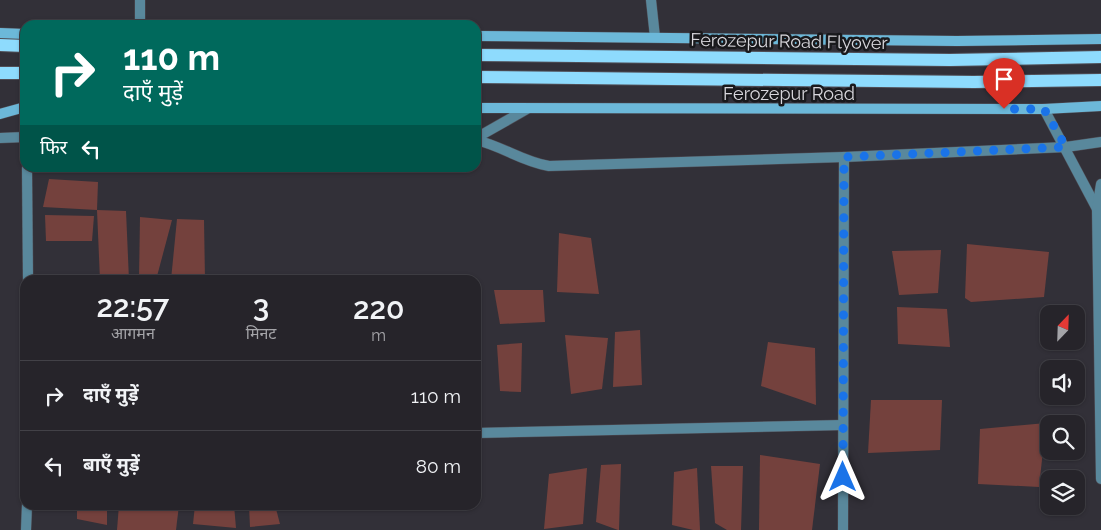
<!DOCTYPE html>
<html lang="hi">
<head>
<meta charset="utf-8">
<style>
  :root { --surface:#26242a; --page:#2e2c32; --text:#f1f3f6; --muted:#a4a4a8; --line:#424147 }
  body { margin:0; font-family:Raleway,"Noto Sans Devanagari",sans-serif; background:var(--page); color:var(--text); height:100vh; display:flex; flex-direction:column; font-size:19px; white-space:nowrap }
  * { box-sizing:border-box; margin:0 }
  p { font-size:16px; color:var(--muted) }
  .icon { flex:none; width:28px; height:28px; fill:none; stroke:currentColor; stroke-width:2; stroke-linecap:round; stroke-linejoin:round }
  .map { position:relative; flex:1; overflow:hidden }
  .sheet { position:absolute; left:20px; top:275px; width:461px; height:235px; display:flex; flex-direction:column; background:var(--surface); border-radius:15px; box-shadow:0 1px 4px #0004,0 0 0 1px var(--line) }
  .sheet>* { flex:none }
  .banner { position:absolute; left:20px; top:20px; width:461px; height:152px; border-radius:15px; box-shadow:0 1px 4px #0004,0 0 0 1px var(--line); background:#00695c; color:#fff; overflow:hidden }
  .needle { width:32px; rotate:23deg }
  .fabs { position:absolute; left:1040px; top:305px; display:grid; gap:10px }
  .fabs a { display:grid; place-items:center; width:45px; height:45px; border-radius:10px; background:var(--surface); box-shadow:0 1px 4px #0004,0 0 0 1px var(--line); font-size:25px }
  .pin { position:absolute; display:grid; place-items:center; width:42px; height:42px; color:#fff; margin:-51px -21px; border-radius:50% 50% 50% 0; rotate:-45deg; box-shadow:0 0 5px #0007 }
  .pin .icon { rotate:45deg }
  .me { position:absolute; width:55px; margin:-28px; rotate:0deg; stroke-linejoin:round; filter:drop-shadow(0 0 4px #0008) }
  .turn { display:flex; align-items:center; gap:18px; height:105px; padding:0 20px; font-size:22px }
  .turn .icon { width:65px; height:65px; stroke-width:2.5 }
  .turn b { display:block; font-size:35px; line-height:42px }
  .then { display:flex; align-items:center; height:48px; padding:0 20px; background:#0003; gap:10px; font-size:19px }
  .eta { display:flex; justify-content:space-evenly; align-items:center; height:85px; text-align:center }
  .eta b { font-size:30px; font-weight:600; line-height:35px }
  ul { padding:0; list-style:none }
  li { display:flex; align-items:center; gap:15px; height:70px; padding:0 20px; border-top:1px solid var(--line) }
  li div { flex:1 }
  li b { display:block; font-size:19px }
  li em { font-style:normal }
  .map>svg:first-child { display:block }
</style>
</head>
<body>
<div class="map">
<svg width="1101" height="530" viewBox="0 0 1101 530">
  <rect width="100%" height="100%" fill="#323038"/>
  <g fill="#74413d">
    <polygon points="49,179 98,182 97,210 43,207"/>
    <polygon points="97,210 126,211 129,280 100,280"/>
    <polygon points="45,215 94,216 92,241 46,241"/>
    <polygon points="140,217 172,220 156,280 139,280"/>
    <polygon points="177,219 204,220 205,280 171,280"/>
    <polygon points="559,233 591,238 599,294 557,292"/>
    <polygon points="967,244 1049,252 1044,297 971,302 965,298"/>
    <polygon points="941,250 938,293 899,295 892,251"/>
    <polygon points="403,274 414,280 400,280"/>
    <polygon points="494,290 543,290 545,322 500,324"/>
    <polygon points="897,307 947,309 950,347 898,344"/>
    <polygon points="640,330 642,385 613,387 615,332"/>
    <polygon points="476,335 480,335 478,390 476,391"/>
    <polygon points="565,335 608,338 602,389 571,394"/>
    <polygon points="768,342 815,348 816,405 761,386"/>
    <polygon points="522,343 521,392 500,391 497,345"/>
    <polygon points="871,400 942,400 940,450 868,453"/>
    <polygon points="1046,423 1039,487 978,484 980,429"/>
    <polygon points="760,455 820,464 812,530 759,530"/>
    <polygon points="621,464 619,530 618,530 596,522 601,465"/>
    <polygon points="711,466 743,466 741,530 727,530 715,523"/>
    <polygon points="587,468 583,524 544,529 549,474"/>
    <polygon points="697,468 700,530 693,530 672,525 674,472"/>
    <polygon points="77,505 107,505 107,525 77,519"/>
    <polygon points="119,505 179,505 176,530 117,530"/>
    <polygon points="195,505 234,505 236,528 193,524"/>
    <polygon points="249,505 275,505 280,524 250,527"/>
  </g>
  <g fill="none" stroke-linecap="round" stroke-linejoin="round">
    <g stroke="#504e56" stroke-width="11">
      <polyline id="service" points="651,0 655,37"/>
    </g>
    <g stroke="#504e56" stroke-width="11">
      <g id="minor">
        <polyline points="140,25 140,0"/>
        <polyline points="0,138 25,137"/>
        <polyline points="476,138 527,109"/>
        <path d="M 476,140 C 502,146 523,162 549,166 L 844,157 L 1066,147 L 1101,142"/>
        <polyline points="27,168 28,280"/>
        <polyline points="476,433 843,425"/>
        <polyline points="26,530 27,505"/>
        <polyline points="843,530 844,157"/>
      </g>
    </g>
    <g stroke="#504e56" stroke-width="11">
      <g id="tertiary">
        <polyline points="1044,109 1097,209"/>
        <polyline points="1101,184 1097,209 1101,479"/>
      </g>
    </g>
    <g stroke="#504e56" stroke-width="11">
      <g id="secondary">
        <polyline points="0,33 25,34"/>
        <polyline points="476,36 957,41 1101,39"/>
        <polyline points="476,108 1044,109 1101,106"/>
        <polyline points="0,114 25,107"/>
      </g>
    </g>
    <g stroke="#504e56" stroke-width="14">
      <g id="primary">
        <polyline points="0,45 25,46"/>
        <polyline points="476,55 950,60 1101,57"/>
        <polyline points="0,73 25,73"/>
        <polyline points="476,77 974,82 1101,80"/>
      </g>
    </g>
    <use href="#service" stroke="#59889c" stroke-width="10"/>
    <use href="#minor" stroke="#59889c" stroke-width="10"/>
    <use href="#tertiary" stroke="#59889c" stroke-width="10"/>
    <use href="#secondary" stroke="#6cb8d9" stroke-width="10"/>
    <use href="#primary" stroke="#8edbfd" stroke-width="12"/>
  </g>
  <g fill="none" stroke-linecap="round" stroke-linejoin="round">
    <polyline stroke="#1a73e8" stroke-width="9" stroke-dasharray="0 16.2" points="843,477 844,157 1066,147 1044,109 1004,109"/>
  </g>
  <g text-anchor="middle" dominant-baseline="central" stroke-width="5" stroke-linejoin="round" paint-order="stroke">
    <g font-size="18" fill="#d8d7dc" stroke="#19191c">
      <text transform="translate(789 41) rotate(1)">Ferozepur Road Flyover</text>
      <text x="789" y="93">Ferozepur Road</text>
    </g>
  </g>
</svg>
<div class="fabs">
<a><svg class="needle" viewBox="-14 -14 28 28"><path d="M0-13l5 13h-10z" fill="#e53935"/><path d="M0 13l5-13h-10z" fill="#a4a4a8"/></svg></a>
<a><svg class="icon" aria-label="sound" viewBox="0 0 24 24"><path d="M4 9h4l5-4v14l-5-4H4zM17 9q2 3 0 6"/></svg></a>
<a><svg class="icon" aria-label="search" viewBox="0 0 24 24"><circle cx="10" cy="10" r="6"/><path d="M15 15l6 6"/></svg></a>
<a><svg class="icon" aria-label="layers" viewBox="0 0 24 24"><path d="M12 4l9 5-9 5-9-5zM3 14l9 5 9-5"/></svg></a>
</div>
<div class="pin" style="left:1004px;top:109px;background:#d93025"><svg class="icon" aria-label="arrive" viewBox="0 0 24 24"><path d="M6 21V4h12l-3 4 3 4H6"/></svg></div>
<svg class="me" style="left:843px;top:477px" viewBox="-20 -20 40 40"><path d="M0-17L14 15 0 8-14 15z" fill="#1a73e8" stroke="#fff" stroke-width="4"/></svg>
<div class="banner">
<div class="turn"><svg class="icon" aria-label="right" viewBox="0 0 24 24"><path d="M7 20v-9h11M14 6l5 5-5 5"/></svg><div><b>110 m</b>दाएँ मुड़ें</div></div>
<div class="then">फिर<svg class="icon" aria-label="left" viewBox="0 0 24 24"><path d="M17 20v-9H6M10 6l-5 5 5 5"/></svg></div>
</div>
<section class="sheet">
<div class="eta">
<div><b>22:57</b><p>आगमन</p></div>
<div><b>3</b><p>मिनट</p></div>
<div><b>220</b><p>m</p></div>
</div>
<ul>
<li><svg class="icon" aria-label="right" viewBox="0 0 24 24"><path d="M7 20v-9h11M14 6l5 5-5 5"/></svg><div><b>दाएँ मुड़ें</b></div><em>110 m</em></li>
<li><svg class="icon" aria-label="left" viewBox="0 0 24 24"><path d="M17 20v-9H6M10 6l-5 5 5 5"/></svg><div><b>बाएँ मुड़ें</b></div><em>80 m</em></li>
</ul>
</section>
</div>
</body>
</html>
